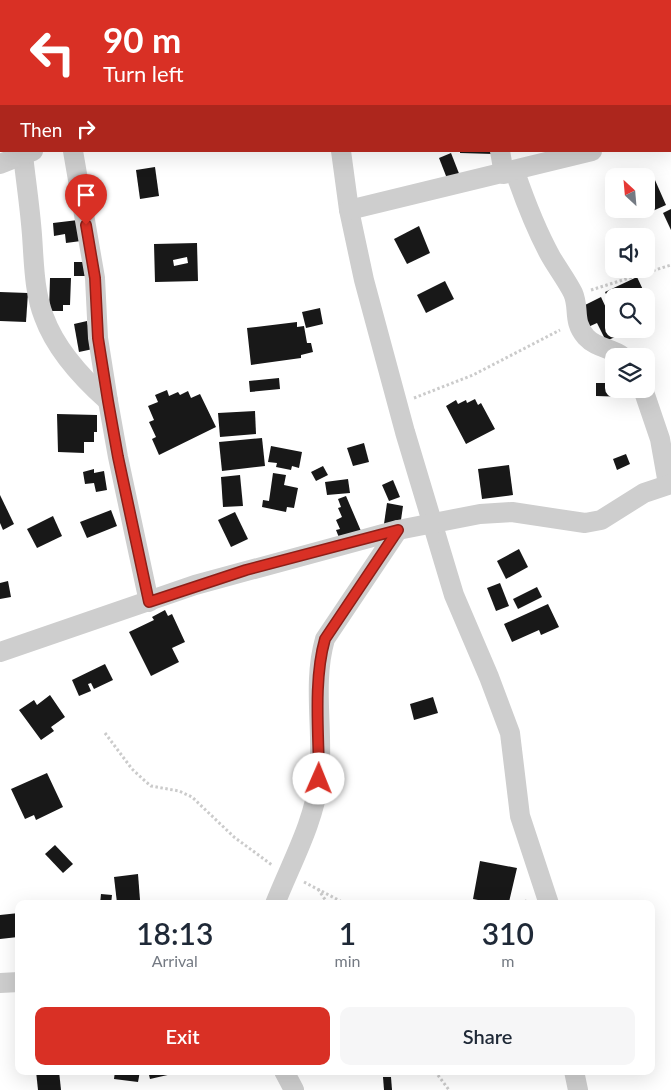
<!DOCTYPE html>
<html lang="en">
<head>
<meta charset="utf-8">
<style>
  :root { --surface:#fff; --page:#f6f6f7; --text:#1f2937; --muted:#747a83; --accent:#d93025 }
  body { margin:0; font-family:Lato,sans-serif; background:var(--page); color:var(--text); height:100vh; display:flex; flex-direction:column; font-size:19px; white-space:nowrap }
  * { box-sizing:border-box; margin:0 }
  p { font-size:16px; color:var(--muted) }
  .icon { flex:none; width:28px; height:28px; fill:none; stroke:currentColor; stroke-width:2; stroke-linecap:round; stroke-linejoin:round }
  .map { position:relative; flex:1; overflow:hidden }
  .panel { position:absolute; left:15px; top:900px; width:640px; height:175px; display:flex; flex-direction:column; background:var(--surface); border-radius:10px; box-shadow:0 5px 20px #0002 }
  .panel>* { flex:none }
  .guide { position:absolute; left:0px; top:0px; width:671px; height:152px; box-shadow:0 5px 20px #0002; background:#d93025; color:#fff; overflow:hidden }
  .needle { width:32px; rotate:334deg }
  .tools { position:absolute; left:605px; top:168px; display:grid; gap:10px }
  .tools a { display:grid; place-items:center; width:50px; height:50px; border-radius:10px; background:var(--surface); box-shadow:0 5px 20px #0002; font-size:25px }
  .pin { position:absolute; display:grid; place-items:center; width:42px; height:42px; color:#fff; margin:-51px -21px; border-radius:50% 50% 50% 0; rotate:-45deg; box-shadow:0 0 5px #0007 }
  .pin .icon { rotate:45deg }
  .me { position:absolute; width:55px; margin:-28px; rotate:1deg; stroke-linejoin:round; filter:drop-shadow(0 0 4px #0008) }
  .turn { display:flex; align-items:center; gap:18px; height:105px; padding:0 20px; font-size:22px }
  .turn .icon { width:65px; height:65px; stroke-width:2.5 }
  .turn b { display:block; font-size:35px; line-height:42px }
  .then { display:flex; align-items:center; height:48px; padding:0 20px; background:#0003; gap:10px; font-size:19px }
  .eta { display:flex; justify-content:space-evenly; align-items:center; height:85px; text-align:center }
  .eta b { font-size:30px; font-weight:600; line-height:35px }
  .button { display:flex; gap:10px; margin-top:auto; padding:10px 20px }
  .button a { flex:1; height:58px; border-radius:10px; background:var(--accent); color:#fff; font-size:20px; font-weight:600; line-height:58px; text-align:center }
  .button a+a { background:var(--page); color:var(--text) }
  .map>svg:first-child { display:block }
</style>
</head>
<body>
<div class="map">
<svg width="671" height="1090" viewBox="0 0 671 1090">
  <rect width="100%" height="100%" fill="#fff"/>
  <g fill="#181818" fill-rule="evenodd">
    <polygon points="460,151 493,151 493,154 460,153"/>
    <polygon points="451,153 460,176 448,181 439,158"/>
    <polygon points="155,167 159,196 140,199 136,170"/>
    <polygon points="651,171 666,205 646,214 644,209 626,217 622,209 646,209 646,176 639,176"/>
    <polygon points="671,209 671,230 663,213"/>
    <polygon points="78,220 81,241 66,243 65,234 54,236 53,223"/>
    <polygon points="419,226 430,253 407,264 394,239"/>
    <path d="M 197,243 L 198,281 L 155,282 L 154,244 ZM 187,257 L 188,263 L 174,266 L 173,260 Z"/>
    <rect x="74" y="262" width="16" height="14"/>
    <polygon points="637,277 645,294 641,296 614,296 614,301 610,303 605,292"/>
    <polygon points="50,278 71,278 70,305 63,305 63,311 49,311"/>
    <polygon points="445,281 454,299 426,313 417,295"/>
    <polygon points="0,292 28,293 26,322 0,321"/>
    <polygon points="601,297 607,310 614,307 614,329 644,329 624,338 622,334 606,341 597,323 588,327 579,308"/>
    <polygon points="320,308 323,324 306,328 302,312"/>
    <polygon points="646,313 648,313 653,324 646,327"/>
    <polygon points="87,321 93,349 79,352 74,324"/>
    <polygon points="297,322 297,327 304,326 307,343 311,343 313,352 301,355 301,358 251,365 247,328"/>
    <polygon points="279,378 280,389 250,392 249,381"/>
    <polygon points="596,383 614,383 614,389 628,389 628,397 596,396"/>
    <polygon points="167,390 169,396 178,392 180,395 188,391 191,398 200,394 216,427 159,455 152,439 156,437 149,422 154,420 148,406 158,402 155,395"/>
    <polygon points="475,399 478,405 481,403 495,429 466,444 446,406 456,400 458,404 466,400 467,403"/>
    <polygon points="255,411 256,434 220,437 218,413"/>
    <polygon points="57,414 97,415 97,432 94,432 94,442 84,442 84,453 58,452"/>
    <polygon points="262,438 265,466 222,471 219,442"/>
    <polygon points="364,443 369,462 353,466 347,448"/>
    <polygon points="271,446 302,452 299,468 292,466 291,470 276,467 277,463 268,462"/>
    <polygon points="626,454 630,464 617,470 613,459"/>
    <polygon points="509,465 513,495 482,499 478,469"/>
    <polygon points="323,466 328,475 316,481 311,472"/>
    <polygon points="94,469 94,473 104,471 107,490 96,492 94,483 85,484 83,472"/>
    <polygon points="273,473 286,475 284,485 298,488 294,508 287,507 286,512 262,507 263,500 269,501"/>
    <polygon points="240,475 243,506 223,507 221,477"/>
    <polygon points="348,479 350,493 327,495 325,482"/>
    <polygon points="393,480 400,497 389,501 382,485"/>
    <polygon points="0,495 14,524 3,530 0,523"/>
    <polygon points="346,496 361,531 340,540 336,530 340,529 336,520 342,517 338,508 341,507 338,499"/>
    <polygon points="387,503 403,506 400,527 384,524"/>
    <polygon points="111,510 117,526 87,538 80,522"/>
    <polygon points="235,512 248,539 231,547 218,520"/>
    <polygon points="53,516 62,536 37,548 27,529"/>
    <polygon points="519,549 528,567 506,579 497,561"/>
    <polygon points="8,581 11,597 0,599 0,583"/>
    <polygon points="500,583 509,606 496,611 487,588"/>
    <polygon points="537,587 542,597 518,609 513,599"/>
    <polygon points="548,604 559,627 541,635 539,630 512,642 504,624"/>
    <polygon points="165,610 168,616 172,614 185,642 172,648 179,662 151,676 129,632 154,620 152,617"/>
    <polygon points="105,664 113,680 94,689 91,683 88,684 91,691 79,696 72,680"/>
    <polygon points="50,695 65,717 51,727 54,731 41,740 19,710 34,700 37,705"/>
    <polygon points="433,697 438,713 414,720 410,704"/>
    <polygon points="47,773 63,807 36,820 34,815 25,819 11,789"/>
    <polygon points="55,845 73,864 63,873 45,854"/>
    <polygon points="480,861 517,868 509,902 499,900 498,904 473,899"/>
    <polygon points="138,874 140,900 117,903 114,877"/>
    <polygon points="101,894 112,895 111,904 100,904"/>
    <polygon points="19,913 18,937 0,939 0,915"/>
    <polygon points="36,1071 59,1071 61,1090 38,1090"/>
    <polygon points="115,1071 140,1071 138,1082 114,1079"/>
    <polygon points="148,1071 171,1071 172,1074 150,1079"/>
    <polygon points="383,1077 391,1077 392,1090 384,1090"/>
  </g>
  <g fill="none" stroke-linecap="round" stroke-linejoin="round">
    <g stroke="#cbcbcb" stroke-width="3" stroke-dasharray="2.5 2.5" stroke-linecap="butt">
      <polyline points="341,0 341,1"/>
      <polyline points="591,290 671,265"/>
      <polyline points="414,398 473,375 560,330"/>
      <polyline points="105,733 132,769 145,781 151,786 179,791 192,797 234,837 272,865"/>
      <polyline points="304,882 346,904"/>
      <polyline points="318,889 328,904"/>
      <polyline points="520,904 528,900"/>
      <polyline points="435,1071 449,1090"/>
    </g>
    <g stroke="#cecece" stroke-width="20">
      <polyline points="222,0 222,1"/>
      <polyline points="445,0 445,1"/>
      <polyline points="586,1 593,0"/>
      <polyline points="670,127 671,127"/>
      <polyline points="73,151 95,278 98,338 108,401 118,457 149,602"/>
      <polyline points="341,151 349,210 364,280 405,432 454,595 489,677 510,733 520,816 549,904"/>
      <polyline points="500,151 504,174"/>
      <path d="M 23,155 C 26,182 30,208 32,235 C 34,262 34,292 44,317 C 56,350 82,378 108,401"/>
      <polyline points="0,164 33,151"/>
      <path d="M 515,172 C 525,201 536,230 551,257 C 558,269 567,281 573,293 C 580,309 572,321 586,337 C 596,348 611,348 622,356"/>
      <polyline points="349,210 592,151"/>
      <polyline points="643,389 660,439 668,484"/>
      <polyline points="0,652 195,585 398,530 480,514 512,512 585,523 601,520 644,493 671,484"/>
      <path d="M 275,904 C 291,863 314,823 319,779 C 324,732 312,684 325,639 L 398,530"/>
      <polyline points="0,983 19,982"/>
      <polyline points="284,1071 294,1090"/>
      <polyline points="574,1071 578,1090"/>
    </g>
  </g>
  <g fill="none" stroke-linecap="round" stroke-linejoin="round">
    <g stroke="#8d1f18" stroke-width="12">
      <path id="route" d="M 86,225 L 95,278 L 98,338 L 108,401 L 118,457 L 149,602 L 246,570 L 398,530 L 325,639 C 313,681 319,735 319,779"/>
    </g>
    <use href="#route" stroke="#d93025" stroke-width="9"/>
  </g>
</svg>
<div class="tools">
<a><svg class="needle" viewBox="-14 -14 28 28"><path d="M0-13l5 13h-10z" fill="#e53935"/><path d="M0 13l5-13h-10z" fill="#747a83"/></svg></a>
<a><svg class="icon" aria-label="sound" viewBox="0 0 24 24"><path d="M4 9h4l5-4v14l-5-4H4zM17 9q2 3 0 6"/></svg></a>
<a><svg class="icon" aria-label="search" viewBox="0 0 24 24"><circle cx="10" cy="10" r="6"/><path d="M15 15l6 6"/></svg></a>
<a><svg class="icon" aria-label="layers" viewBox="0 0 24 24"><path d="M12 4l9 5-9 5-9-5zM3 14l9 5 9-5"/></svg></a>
</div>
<div class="pin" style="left:86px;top:225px;background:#d93025"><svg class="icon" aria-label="arrive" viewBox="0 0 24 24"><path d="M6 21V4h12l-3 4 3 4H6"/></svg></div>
<svg class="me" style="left:319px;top:779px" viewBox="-20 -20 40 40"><circle r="19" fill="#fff"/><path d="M0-13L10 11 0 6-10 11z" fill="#d93025"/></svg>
<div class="guide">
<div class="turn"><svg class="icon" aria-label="left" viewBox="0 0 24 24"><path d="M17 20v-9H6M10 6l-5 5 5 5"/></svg><div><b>90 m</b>Turn left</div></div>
<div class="then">Then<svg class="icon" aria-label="right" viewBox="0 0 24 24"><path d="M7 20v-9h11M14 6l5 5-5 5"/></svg></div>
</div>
<section class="panel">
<div class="eta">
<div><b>18:13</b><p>Arrival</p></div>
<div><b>1</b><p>min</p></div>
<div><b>310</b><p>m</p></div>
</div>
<div class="button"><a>Exit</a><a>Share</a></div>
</section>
</div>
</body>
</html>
